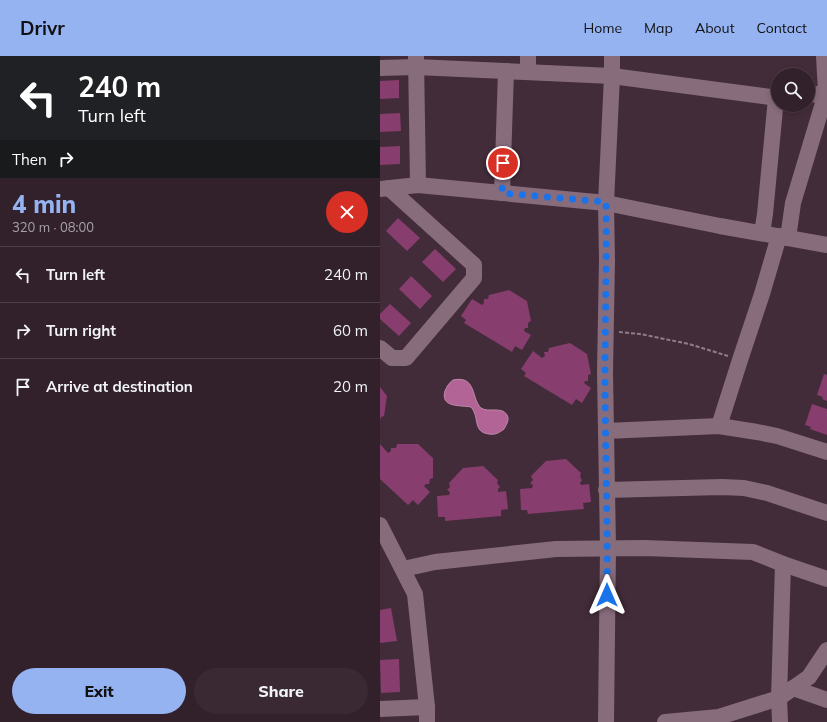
<!DOCTYPE html>
<html lang="en">
<head>
<meta charset="utf-8">
<style>
  :root { --surface:#32212b; --page:#3a2933; --text:#f1f3f6; --muted:#a8a3a9; --line:#4d3e47; --accent:#95b2f1 }
  body { margin:0; font-family:Mulish,sans-serif; background:var(--page); color:var(--text); height:100vh; display:flex; flex-direction:column; font-size:15px; white-space:nowrap }
  * { box-sizing:border-box; margin:0 }
  p { font-size:13px; color:var(--muted) }
  .icon { flex:none; width:22px; height:22px; fill:none; stroke:currentColor; stroke-width:2; stroke-linecap:round; stroke-linejoin:round }
  .map { position:relative; flex:1; overflow:hidden }
  .panel { display:flex; flex-direction:column; background:var(--surface); width:380px }
  .panel>* { flex:none }
  .top-card { background:#202124; color:#fff; overflow:hidden }
  .fabs { position:absolute; left:391px; top:12px; display:grid; gap:8px }
  .fabs a { display:grid; place-items:center; width:44px; height:44px; border-radius:50%; background:var(--surface); box-shadow:0 2px 6px #0003,0 0 0 1px var(--line); font-size:20px }
  .pin { position:absolute; display:grid; place-items:center; width:34px; height:34px; color:#fff; margin:-17px; border:2px solid #fff; border-radius:50%; box-shadow:0 1px 4px #0007 }
  .me { position:absolute; width:44px; margin:-22px; rotate:0deg; stroke-linejoin:round; filter:drop-shadow(0 0 3px #0008) }
  .turn { display:flex; align-items:center; gap:14px; height:84px; padding:0 12px; font-size:18px }
  .turn .icon { width:52px; height:52px; stroke-width:2.5 }
  .turn b { display:block; font-size:28px; line-height:34px }
  .then { display:flex; align-items:center; height:38px; padding:0 12px; background:#0003; gap:8px; font-size:15px }
  .round { display:grid; place-items:center; flex:none; width:42px; height:42px; border-radius:21px; background:var(--page) }
  .summary { display:flex; align-items:center; justify-content:space-between; height:68px; padding:0 12px }
  h1 { font-size:24px; font-weight:800; line-height:30px; color:var(--accent) }
  .button { display:flex; gap:8px; margin-top:auto; padding:8px 12px }
  .button a { flex:1; height:46px; border-radius:24px; background:var(--accent); color:#111; font-size:16px; font-weight:800; line-height:46px; text-align:center }
  .button a+a { background:var(--page); color:var(--text) }
  ul { padding:0; list-style:none }
  li { display:flex; align-items:center; gap:12px; height:56px; padding:0 12px; border-top:1px solid var(--line) }
  li div { flex:1 }
  li b { display:block; font-size:15px }
  li em { font-style:normal }
  header { display:flex; align-items:center; gap:24px; box-sizing:border-box; height:56px; padding:0 20px; background:var(--accent); color:#111 }
  header strong { font-size:19px }
  nav { display:flex; gap:22px; margin-inline-start:auto; font-size:14px }
  main { display:flex; flex:1; min-height:0 }
  .map>svg:first-child { display:block }
</style>
</head>
<body>
<header>
<strong>Drivr</strong>
<nav><a>Home</a><a>Map</a><a>About</a><a>Contact</a></nav>
</header>
<main>
<section class="panel">
<div class="top-card">
<div class="turn"><svg class="icon" aria-label="left" viewBox="0 0 24 24"><path d="M17 20v-9H6M10 6l-5 5 5 5"/></svg><div><b>240 m</b>Turn left</div></div>
<div class="then">Then<svg class="icon" aria-label="right" viewBox="0 0 24 24"><path d="M7 20v-9h11M14 6l5 5-5 5"/></svg></div>
</div>
<div class="summary"><div><h1>4 min</h1><p>320 m · 08:00</p></div><a class="round" style="background:#d93025;color:#fff"><svg class="icon" aria-label="close" viewBox="0 0 24 24"><path d="M6 6l12 12M18 6L6 18"/></svg></a></div>
<ul>
<li><svg class="icon" aria-label="left" viewBox="0 0 24 24"><path d="M17 20v-9H6M10 6l-5 5 5 5"/></svg><div><b>Turn left</b></div><em>240 m</em></li>
<li><svg class="icon" aria-label="right" viewBox="0 0 24 24"><path d="M7 20v-9h11M14 6l5 5-5 5"/></svg><div><b>Turn right</b></div><em>60 m</em></li>
<li><svg class="icon" aria-label="arrive" viewBox="0 0 24 24"><path d="M6 21V4h12l-3 4 3 4H6"/></svg><div><b>Arrive at destination</b></div><em>20 m</em></li>
</ul>
<div class="button"><a>Exit</a><a>Share</a></div>
</section>
<div class="map">
<svg width="447" height="666" viewBox="0 0 447 666">
  <rect width="100%" height="100%" fill="#432c39"/>
  <path fill="#b16495" stroke="#c287ac" d="M 73,324 C 97,319 91,343 101,352 C 108,357 122,350 127,359 C 130,364 126,369 124,373 C 119,377 115,379 109,378 C 92,376 100,361 91,351 C 81,349 60,352 65,335 C 67,330 69,327 73,324 Z"/>
  <g fill="#873d6d">
    <polygon points="19,24 19,42 0,43 0,25"/>
    <polygon points="20,57 21,75 0,76 0,58"/>
    <polygon points="20,90 20,108 0,109 0,91"/>
    <polygon points="18,162 40,182 27,195 6,175"/>
    <polygon points="55,193 76,213 63,226 42,206"/>
    <polygon points="31,220 52,240 40,253 19,233"/>
    <polygon points="129,234 147,245 151,265 148,267 148,272 145,272 144,275 151,279 142,294 135,290 132,296 84,267 86,264 81,260 92,243 102,249 104,247 104,243 108,243 109,239"/>
    <polygon points="10,248 31,267 19,280 0,263 0,258"/>
    <polygon points="190,287 207,298 211,318 208,319 208,325 205,325 204,327 211,332 202,347 196,343 192,349 144,320 146,317 141,313 153,295 162,302 165,300 164,296 168,296 169,292"/>
    <polygon points="444,318 447,319 447,345 442,343 443,341 437,339"/>
    <polygon points="0,331 7,340 4,360 1,361 0,364"/>
    <polygon points="432,348 447,353 447,379 430,373 431,371 425,369"/>
    <polygon points="0,388 8,397 11,395 11,392 16,392 17,388 38,388 53,402 53,422 50,423 49,428 46,428 44,430 50,436 38,449 33,444 28,449 0,423"/>
    <polygon points="186,403 201,417 200,420 202,425 200,426 201,429 209,428 211,446 203,447 204,453 148,458 147,454 141,454 140,433 152,432 153,429 150,427 153,424 151,420 166,405"/>
    <polygon points="103,410 118,424 117,427 120,431 118,433 118,436 126,435 128,453 121,454 121,460 65,465 65,461 58,461 57,440 69,439 70,436 67,434 70,431 69,427 83,412"/>
    <polygon points="11,552 17,585 0,587 0,554"/>
    <polygon points="19,603 20,636 1,637 0,604"/>
  </g>
  <g fill="none" stroke-linecap="round" stroke-linejoin="round">
    <polyline stroke="#917d88" stroke-width="2" stroke-dasharray="4 2" stroke-linecap="butt" points="239,276 260,278 309,288 348,300"/>
    <g stroke="#876c7c" stroke-width="16">
      <polyline points="148,0 148,16"/>
      <polyline points="36,1 38,129"/>
      <polyline points="0,12 36,11 232,20 398,42"/>
      <polyline points="428,39 447,37"/>
      <polyline points="0,133 38,129 226,147 340,170 447,189"/>
      <polyline points="122,137 126,15"/>
      <polyline points="382,177 385,158 396,42"/>
      <polyline points="408,182 413,147 446,37 444,0"/>
      <polyline points="0,292 12,302 26,302 94,222 94,209 9,132"/>
      <polyline points="339,370 360,304 382,238 399,180"/>
      <polyline points="226,375 339,370 377,376 397,380 447,396"/>
      <polyline points="226,434 342,431 364,432 387,437 447,457"/>
      <polyline points="0,469 35,538 47,651 47,666"/>
      <polyline points="23,513 55,506 176,493 264,492 373,496 403,508 447,523"/>
      <polyline points="413,632 447,644"/>
      <polyline points="0,653 47,651"/>
      <polyline points="226,666 228,492 225,316 227,204 226,147 232,20 232,0"/>
      <polyline points="285,666 339,661 399,642 403,508"/>
      <polyline points="400,666 399,642 429,621 447,594"/>
    </g>
  </g>
  <g fill="none" stroke-linecap="round" stroke-linejoin="round">
    <path stroke="#1a73e8" stroke-width="7" stroke-dasharray="0 12.6" d="M 123,107 L 122,137 L 226,146 C 227,203 225,260 225,317 C 225,391 228,465 227,539"/>
  </g>
</svg>
<div class="fabs">
<a><svg class="icon" aria-label="search" viewBox="0 0 24 24"><circle cx="10" cy="10" r="6"/><path d="M15 15l6 6"/></svg></a>
</div>
<div class="pin" style="left:123px;top:107px;background:#d93025"><svg class="icon" aria-label="arrive" viewBox="0 0 24 24"><path d="M6 21V4h12l-3 4 3 4H6"/></svg></div>
<svg class="me" style="left:227px;top:539px" viewBox="-20 -20 40 40"><path d="M0-17L14 15 0 8-14 15z" fill="#1a73e8" stroke="#fff" stroke-width="4"/></svg>
</div>
</main>
</body>
</html>
